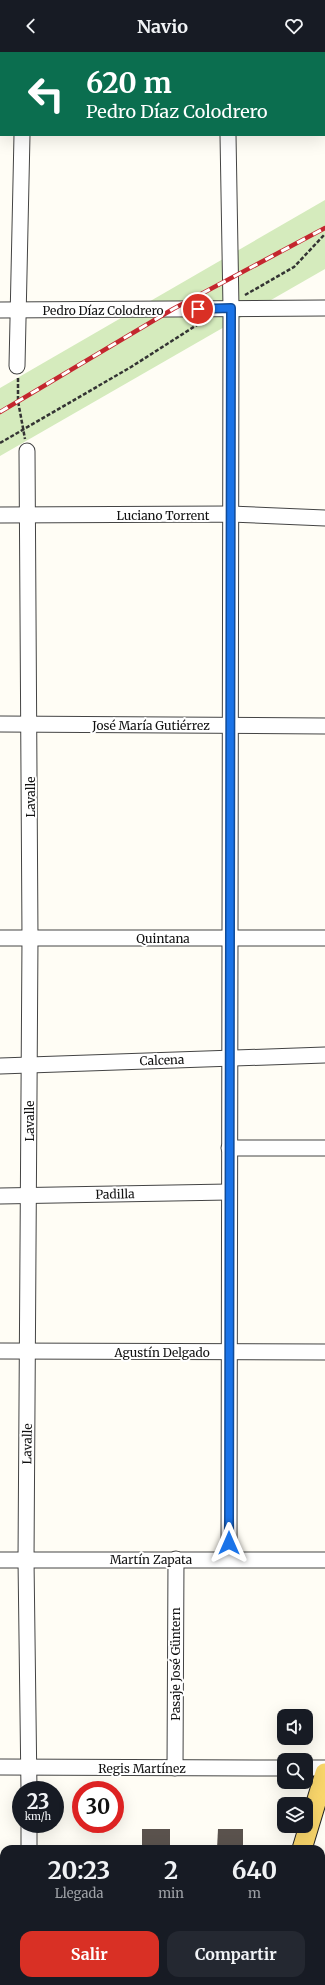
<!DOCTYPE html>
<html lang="es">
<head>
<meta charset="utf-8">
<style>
  :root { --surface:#171b24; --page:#242831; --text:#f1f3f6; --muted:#9ea1a6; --accent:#d93025 }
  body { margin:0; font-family:Merriweather,serif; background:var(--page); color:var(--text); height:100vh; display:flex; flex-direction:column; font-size:15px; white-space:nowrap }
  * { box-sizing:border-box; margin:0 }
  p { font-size:13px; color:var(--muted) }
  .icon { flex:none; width:22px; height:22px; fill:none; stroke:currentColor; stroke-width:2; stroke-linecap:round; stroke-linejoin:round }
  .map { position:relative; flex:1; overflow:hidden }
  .sheet { position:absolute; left:0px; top:1793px; width:325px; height:140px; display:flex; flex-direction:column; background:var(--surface); border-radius:12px 12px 0 0; box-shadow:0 4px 16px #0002 }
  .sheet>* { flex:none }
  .hud { position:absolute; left:0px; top:0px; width:325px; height:84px; box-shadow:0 4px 16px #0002; background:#0b6e4f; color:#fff; overflow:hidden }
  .controls { position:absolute; left:277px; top:1657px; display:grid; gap:8px }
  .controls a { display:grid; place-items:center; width:36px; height:36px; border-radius:8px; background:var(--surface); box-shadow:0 4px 16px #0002; font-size:20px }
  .speed { position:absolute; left:12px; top:1729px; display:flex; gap:8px; font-size:20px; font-weight:700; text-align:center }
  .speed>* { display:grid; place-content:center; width:52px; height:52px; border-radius:50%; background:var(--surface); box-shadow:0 4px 16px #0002; line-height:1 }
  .speed small { font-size:10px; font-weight:400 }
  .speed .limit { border:6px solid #d22; background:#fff; color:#111 }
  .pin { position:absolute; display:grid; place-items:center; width:34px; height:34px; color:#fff; margin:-17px; border:2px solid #fff; border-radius:50%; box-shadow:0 1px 4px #0007 }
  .me { position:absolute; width:44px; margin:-22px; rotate:0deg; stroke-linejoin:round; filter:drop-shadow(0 0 3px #0008) }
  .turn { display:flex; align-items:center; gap:14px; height:84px; padding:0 20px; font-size:18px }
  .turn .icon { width:52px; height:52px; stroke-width:2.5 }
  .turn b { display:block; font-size:28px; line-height:34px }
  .eta { display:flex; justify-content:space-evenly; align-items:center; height:68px; text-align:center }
  .eta b { font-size:24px; font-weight:700; line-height:28px }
  .action { display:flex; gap:8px; margin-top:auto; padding:8px 20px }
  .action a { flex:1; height:46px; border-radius:12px; background:var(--accent); color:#fff; font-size:16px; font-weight:700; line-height:46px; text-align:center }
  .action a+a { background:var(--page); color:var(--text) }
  header { display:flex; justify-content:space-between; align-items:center; height:52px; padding:0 20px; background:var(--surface); font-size:18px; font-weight:700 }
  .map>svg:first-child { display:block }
</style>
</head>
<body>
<header><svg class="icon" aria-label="back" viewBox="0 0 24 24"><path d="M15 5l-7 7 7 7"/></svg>Navio<svg class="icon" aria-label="heart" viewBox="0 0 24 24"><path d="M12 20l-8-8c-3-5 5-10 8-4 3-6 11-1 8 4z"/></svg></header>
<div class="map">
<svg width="325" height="1933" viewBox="0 0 325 1933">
  <rect width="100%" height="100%" fill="#fffdf5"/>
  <polygon fill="#d5ebbd" points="325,148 325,217 0,404 0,336"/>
  <polygon fill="#e6f2cf" points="0,1891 4,1891 4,1929 10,1929 10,1933 0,1933"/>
  <g fill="#5a524d">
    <rect x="142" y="1777" width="28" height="20"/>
    <polygon points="218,1777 243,1777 243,1797 217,1797"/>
  </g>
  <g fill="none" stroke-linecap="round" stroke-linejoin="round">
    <g stroke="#444" stroke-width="17">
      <g id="minor">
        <polyline points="22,0 22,1"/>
        <polyline points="228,1 228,0"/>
        <polyline points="0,48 1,48"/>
        <polyline points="324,51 325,51"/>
        <polyline points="228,83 231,256 229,1507"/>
        <polyline points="0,258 325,256"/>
        <polyline points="17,314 22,83"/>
        <polyline points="27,399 30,886 26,1508 29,1738"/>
        <polyline points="0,463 230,462 325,466"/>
        <polyline points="0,672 325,674"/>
        <polyline points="0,886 325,886"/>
        <polyline points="0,1014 325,1003"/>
        <polyline points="229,1096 325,1096"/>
        <polyline points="0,1144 229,1140"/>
        <polyline points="0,1299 325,1300"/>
        <polyline points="0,1508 325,1508"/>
        <polyline points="0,1715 284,1716"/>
        <polyline points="175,1716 176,1507"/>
        <polyline points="306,1716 325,1716"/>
        <polyline points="29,1772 29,1797"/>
        <polyline points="29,1929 29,1933"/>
      </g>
    </g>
    <g stroke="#222" stroke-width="21">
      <g id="major">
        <polyline points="302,1797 325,1721"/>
        <polyline points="261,1933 262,1929"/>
      </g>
    </g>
    <g stroke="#333" stroke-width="2.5" stroke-dasharray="4 2" stroke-linecap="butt">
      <polyline points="245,243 294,215 325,182"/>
      <polyline points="18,326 18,349 25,387"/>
      <polyline points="0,391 131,315 200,271"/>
    </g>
    <use href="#minor" stroke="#fff" stroke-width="15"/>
    <use href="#major" stroke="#f9d66b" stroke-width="19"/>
    <g stroke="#c4262e" stroke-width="4.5">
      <polyline id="rail" points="0,360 173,257 325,176"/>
    </g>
    <use href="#rail" stroke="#fff" stroke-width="3" stroke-dasharray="9" stroke-linecap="butt"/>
  </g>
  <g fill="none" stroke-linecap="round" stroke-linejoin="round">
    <g stroke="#114b97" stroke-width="10">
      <polyline id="route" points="198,257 231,256 229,1491"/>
    </g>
    <use href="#route" stroke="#1a73e8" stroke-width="7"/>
  </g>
  <g text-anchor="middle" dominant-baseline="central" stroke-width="4" stroke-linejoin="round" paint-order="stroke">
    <g font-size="12" fill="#111" stroke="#fff">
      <text x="103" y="258">Pedro Díaz Colodrero</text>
      <text x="163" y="463">Luciano Torrent</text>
      <text x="151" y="673">José María Gutiérrez</text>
      <text transform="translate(30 745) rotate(-90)">Lavalle</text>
      <text x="163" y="886">Quintana</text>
      <text transform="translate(162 1008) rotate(-2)">Calcena</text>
      <text transform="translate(29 1069) rotate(-90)">Lavalle</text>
      <text transform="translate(115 1142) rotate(-1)">Padilla</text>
      <text x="162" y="1300">Agustín Delgado</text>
      <text transform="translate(27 1392) rotate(-89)">Lavalle</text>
      <text x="151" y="1507">Martín Zapata</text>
      <text transform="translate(175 1612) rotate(-90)">Pasaje José Güntern</text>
      <text x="142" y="1716">Regis Martínez</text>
    </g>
  </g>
</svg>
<div class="controls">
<a><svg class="icon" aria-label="sound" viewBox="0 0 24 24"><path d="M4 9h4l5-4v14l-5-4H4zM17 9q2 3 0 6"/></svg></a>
<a><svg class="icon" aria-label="search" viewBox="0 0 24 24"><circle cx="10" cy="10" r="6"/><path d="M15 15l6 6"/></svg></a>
<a><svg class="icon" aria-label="layers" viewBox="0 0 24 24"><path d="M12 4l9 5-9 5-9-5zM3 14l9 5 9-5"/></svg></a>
</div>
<div class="speed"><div>23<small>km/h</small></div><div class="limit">30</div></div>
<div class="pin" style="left:198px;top:257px;background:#d93025"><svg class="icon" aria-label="arrive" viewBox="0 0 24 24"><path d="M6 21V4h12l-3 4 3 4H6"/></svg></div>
<svg class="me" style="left:229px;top:1491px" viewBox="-20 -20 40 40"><path d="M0-17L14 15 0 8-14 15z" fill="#1a73e8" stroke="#fff" stroke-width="4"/></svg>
<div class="hud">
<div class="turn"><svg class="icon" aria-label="left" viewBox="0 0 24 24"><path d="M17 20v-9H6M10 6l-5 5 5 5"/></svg><div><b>620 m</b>Pedro Díaz Colodrero</div></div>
</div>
<section class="sheet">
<div class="eta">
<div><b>20:23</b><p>Llegada</p></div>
<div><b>2</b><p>min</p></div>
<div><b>640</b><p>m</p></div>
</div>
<div class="action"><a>Salir</a><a>Compartir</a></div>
</section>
</div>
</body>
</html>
